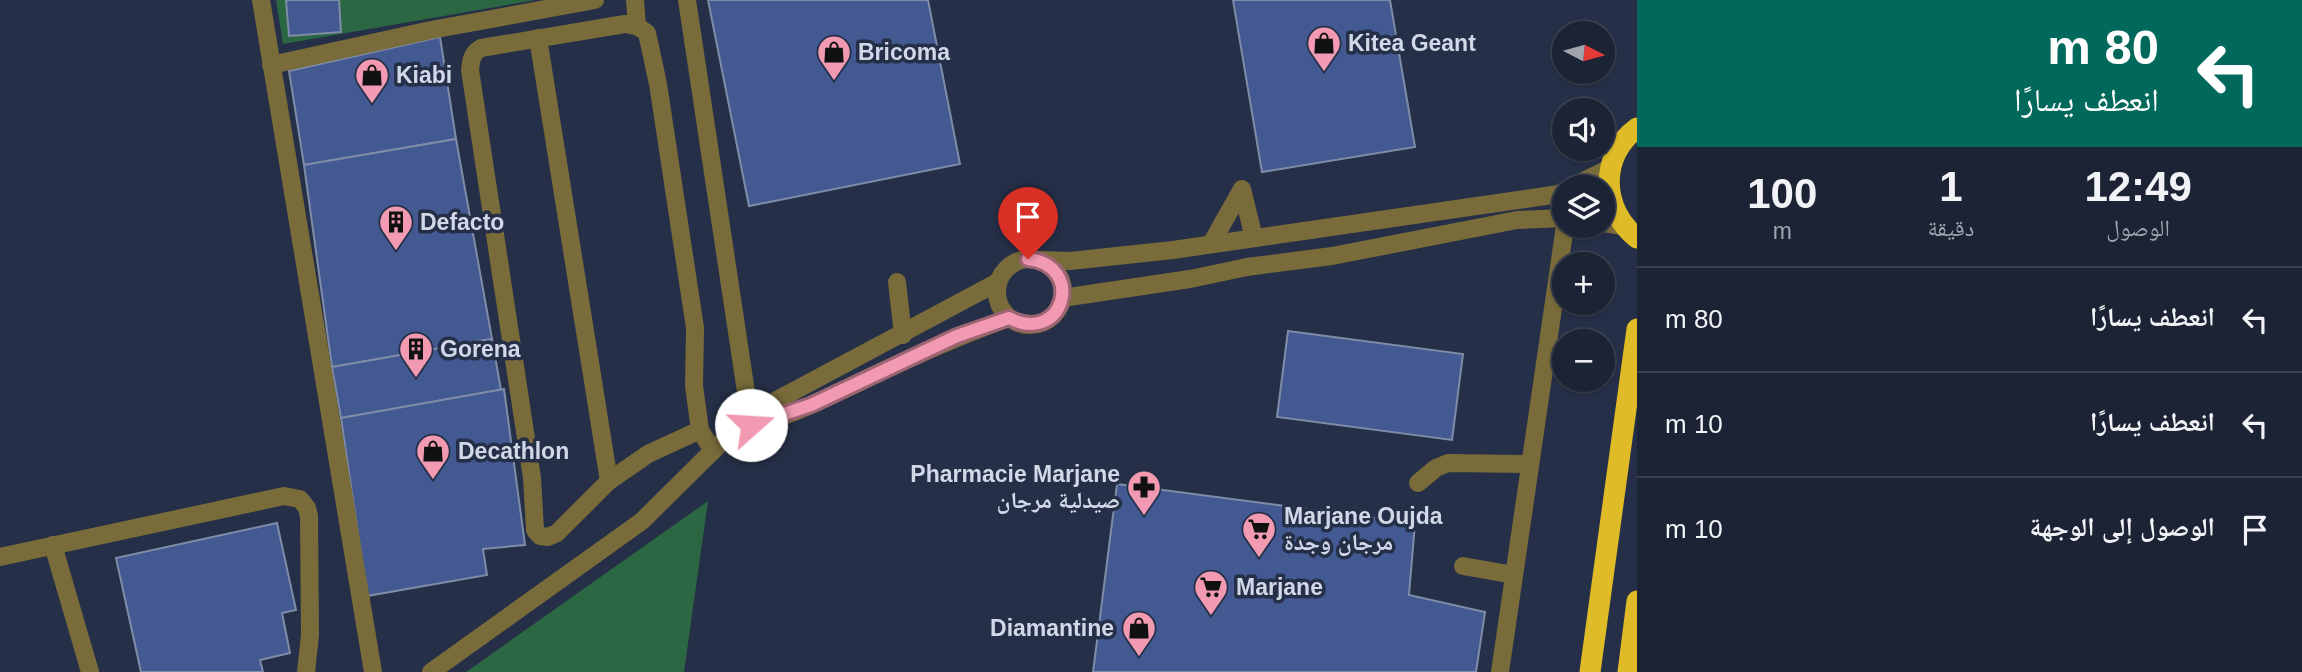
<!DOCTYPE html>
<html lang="ar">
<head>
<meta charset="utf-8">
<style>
  :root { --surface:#1c2335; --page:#292f41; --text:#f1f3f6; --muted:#a0a4ad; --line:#3a4050 }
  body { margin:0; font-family:Arial,"Noto Naskh Arabic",sans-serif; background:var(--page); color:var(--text); direction:rtl; height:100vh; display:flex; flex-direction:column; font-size:26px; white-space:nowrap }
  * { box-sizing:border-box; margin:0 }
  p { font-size:23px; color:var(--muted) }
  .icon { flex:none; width:38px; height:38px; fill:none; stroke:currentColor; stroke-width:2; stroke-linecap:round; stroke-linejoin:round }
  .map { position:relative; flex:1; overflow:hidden; direction:ltr }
  .side { display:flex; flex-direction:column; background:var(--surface); width:665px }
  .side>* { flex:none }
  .banner { background:#00695c; color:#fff; overflow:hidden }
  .needle { width:46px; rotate:96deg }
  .fabs { position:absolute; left:1552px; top:21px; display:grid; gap:14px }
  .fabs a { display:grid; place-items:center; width:63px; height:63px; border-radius:50%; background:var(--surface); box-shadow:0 2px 5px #0004,0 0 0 2px var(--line); font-size:35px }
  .pin { position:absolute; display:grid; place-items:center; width:60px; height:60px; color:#fff; margin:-72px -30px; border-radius:50% 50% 50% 0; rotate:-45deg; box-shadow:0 0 7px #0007 }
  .pin .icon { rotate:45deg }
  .me { position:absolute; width:77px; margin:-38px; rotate:71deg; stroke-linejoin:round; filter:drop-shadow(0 0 5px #0008) }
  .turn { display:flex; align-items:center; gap:24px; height:147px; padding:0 28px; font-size:32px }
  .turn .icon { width:91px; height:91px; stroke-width:2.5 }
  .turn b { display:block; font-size:49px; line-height:60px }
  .eta { display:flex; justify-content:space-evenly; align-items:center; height:119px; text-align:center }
  .eta b { font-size:42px; font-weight:700; line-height:49px }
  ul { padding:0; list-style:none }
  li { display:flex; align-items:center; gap:21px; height:105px; padding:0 28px; border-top:2px solid var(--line) }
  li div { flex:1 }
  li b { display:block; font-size:26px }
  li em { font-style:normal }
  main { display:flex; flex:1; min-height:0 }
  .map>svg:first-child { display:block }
</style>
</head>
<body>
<main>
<section class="side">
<div class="banner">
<div class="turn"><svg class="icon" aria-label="left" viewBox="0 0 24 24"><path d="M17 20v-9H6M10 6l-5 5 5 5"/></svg><div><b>80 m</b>انعطف يسارًا</div></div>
</div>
<div class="eta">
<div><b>12:49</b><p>الوصول</p></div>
<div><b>1</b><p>دقيقة</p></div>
<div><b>100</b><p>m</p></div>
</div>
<ul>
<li><svg class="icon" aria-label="left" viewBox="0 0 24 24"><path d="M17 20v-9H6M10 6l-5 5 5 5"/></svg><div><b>انعطف يسارًا</b></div><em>80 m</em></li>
<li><svg class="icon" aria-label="left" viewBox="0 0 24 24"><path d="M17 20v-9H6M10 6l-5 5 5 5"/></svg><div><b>انعطف يسارًا</b></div><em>10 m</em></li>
<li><svg class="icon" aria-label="arrive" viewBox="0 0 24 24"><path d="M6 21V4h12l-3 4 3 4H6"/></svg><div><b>الوصول إلى الوجهة</b></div><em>10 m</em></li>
</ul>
</section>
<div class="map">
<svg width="1637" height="672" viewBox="0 0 1637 672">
  <rect width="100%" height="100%" fill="#252f47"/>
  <g fill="#2b6742">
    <polygon points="276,0 536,0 283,44"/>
    <polygon points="708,501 684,672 466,672"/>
  </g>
  <g fill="#425991" stroke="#7f8ca7" stroke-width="2">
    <polygon points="286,0 339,0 341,32 289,36"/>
    <polygon points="708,0 928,0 960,164 749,206"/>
    <polygon points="1233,0 1390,0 1415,147 1262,172"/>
    <polygon points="440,37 456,139 304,165 289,71"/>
    <polygon points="456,139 492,339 332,367 304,165"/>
    <polygon points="1288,331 1463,354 1452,440 1277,417"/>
    <polygon points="492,339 501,390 341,418 332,367"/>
    <polygon points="504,389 525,545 483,549 487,575 367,596 341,418"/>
    <polygon points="1117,484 1415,523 1409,595 1485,612 1476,672 1093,672"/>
    <polygon points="277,523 296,610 282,613 290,653 260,660 263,672 141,672 116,558"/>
  </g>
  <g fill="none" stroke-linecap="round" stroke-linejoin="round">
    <g stroke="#796b3a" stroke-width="18">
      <polyline points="261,0 373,672"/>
      <polyline points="635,0 637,26"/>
      <polyline points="687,0 751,425"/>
      <polyline points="538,38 609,481"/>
      <polyline points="271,65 431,30 595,0"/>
      <polyline points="1571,187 1610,168"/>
      <polyline points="1603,223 1624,226"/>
      <polyline points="1211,244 1242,189 1254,238"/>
      <circle cx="1030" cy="292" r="33"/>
      <polyline points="1039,260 1070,261 1173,250 1559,194 1564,191"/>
      <polyline points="897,282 903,335"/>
      <polyline points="1062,298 1190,279 1247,267 1332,256 1517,220 1564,218"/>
      <path d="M 739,426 C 781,423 832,395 870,377 C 916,355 961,335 1009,318"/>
      <path d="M 700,430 L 648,454 L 609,481 L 557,533 L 548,537 L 540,536 L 535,530 L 532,478 L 470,70 C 471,60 472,53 481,48 L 625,24 L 637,26 L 647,33 L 658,84 L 695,328 L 694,386 L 700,430 L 713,451"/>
      <polyline points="1418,483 1436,468 1448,463 1530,464"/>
      <polyline points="53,545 90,672"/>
      <polyline points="0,557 284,496 300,499 307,508 309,516 310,635 306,672"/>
      <polyline points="1463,566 1514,575"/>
      <polyline points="431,672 642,521 749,415 998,282"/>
      <polyline points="1500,672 1565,226"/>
    </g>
    <g stroke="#debb27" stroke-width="21">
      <path d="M 1637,128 C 1599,156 1601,209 1637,238"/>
      <polyline points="1590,672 1637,329"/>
      <polyline points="1628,672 1637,601"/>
    </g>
  </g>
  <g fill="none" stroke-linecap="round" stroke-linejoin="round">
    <g stroke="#9d6474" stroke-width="18">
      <path id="route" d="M 751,425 L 811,405 L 957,336 L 1009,318 C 1064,346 1086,265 1028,259"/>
    </g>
    <use href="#route" stroke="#f19ab2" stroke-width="12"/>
  </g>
  <defs>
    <g id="shop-pin" transform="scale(1.75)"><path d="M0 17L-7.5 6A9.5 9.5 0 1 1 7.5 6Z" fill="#f19ab2" stroke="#252f47"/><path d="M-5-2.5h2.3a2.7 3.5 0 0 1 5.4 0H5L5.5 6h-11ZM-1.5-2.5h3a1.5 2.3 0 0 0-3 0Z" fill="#111"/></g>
    <g id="building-pin" transform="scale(1.75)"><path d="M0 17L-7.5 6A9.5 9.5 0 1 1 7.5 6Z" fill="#f19ab2" stroke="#252f47"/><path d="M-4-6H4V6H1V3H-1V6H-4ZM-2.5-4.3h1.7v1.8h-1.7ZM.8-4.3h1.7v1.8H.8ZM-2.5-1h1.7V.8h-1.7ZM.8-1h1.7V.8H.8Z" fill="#111"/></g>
    <g id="pharmacy-pin" transform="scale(1.75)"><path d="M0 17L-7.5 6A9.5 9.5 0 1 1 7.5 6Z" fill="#f19ab2" stroke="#252f47"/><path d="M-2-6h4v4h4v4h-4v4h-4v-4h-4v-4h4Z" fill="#111"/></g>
    <g id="supermarket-pin" transform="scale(1.75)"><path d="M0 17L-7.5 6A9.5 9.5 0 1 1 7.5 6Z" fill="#f19ab2" stroke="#252f47"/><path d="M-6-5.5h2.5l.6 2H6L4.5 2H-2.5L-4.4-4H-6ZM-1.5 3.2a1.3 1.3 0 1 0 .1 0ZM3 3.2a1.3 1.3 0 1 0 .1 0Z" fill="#111"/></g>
  </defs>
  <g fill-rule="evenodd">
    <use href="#shop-pin" x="1324" y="43"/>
    <use href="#shop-pin" x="834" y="52"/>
    <use href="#shop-pin" x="372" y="75"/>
    <use href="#building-pin" x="396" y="222"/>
    <use href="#building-pin" x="416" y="349"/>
    <use href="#shop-pin" x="433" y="451"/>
    <use href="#pharmacy-pin" x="1144" y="487"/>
    <use href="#supermarket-pin" x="1259" y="529"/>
    <use href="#supermarket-pin" x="1211" y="587"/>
    <use href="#shop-pin" x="1139" y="628"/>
  </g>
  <g text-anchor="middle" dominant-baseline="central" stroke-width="7" stroke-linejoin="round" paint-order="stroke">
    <g font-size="23" font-weight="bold" fill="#d1d8e7" stroke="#252f47" text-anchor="start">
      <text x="1348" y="43">Kitea Geant</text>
      <text x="858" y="52">Bricoma</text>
      <text x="396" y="75">Kiabi</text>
      <text x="420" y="222">Defacto</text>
      <text x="440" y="349">Gorena</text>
      <text x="458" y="451">Decathlon</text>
      <text x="1120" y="474" text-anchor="end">Pharmacie Marjane<tspan x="1120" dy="26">صيدلية مرجان</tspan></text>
      <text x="1284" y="516">Marjane Oujda<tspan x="1284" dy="26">مرجان وجدة</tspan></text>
      <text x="1236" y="587">Marjane</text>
      <text x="1114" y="628" text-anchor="end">Diamantine</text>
    </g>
  </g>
</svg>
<div class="fabs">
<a><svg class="needle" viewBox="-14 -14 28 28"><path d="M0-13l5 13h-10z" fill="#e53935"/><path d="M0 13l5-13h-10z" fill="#a0a4ad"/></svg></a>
<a><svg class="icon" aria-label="sound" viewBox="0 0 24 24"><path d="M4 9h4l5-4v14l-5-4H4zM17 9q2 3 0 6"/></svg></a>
<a><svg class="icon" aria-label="layers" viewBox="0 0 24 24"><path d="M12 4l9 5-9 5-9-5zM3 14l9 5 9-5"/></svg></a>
<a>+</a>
<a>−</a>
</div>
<div class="pin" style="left:1028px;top:259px;background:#d93025"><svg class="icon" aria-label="arrive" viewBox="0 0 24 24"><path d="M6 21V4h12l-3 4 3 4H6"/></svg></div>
<svg class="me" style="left:751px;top:425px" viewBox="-20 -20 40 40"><circle r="19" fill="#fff"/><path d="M0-13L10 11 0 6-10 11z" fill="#f19ab2"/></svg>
</div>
</main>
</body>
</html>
